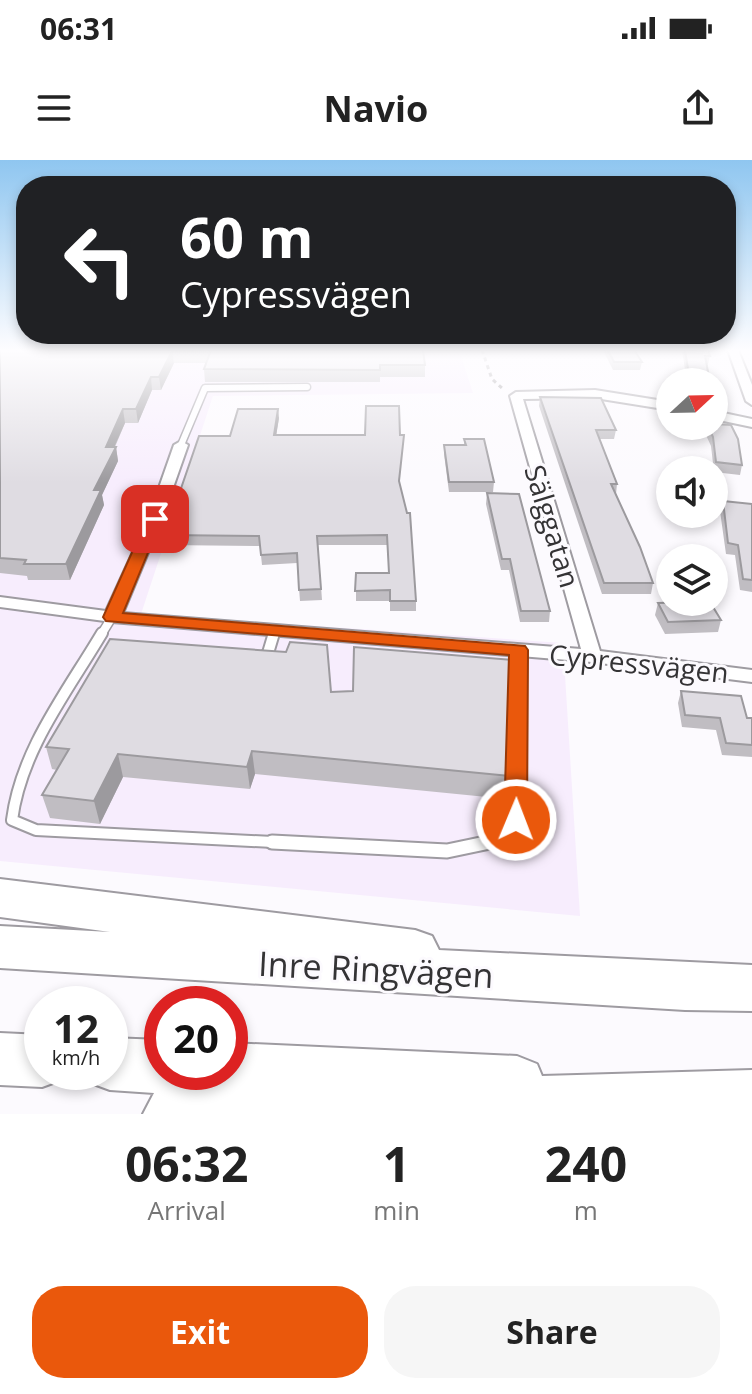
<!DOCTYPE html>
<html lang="en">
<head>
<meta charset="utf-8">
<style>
  :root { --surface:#fff; --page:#f6f6f6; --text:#222; --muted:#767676; --accent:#ea580c }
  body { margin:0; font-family:"Open Sans",sans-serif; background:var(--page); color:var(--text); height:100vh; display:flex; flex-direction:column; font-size:30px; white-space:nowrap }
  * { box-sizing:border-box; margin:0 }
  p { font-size:26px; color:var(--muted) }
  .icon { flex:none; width:44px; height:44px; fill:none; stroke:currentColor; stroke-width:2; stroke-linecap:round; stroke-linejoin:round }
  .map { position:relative; height:954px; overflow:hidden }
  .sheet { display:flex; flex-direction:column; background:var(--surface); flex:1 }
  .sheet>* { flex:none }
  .top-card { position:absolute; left:16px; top:16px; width:720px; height:168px; border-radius:32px; box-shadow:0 4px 12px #0003; background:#202124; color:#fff; overflow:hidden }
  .needle { width:52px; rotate:68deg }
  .buttons { position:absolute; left:656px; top:208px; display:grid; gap:16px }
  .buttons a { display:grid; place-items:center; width:72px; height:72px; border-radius:50%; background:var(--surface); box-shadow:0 4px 12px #0003; font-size:40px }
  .speed { position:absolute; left:24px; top:826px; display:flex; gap:16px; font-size:40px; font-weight:700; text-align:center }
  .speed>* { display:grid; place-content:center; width:104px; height:104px; border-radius:50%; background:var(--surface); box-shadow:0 4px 12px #0003; line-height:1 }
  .speed small { font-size:20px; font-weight:400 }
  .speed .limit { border:12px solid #d22; background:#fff; color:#111 }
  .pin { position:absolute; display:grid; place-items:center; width:68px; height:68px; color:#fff; margin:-34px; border-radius:16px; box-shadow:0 4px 12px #0006 }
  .me { position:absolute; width:88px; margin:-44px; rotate:1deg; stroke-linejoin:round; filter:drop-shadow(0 0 6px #0008) }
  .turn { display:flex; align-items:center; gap:28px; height:168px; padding:0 32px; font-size:36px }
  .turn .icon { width:104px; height:104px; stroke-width:2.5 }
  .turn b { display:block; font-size:56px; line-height:68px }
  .eta { display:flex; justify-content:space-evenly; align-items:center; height:136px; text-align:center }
  .eta b { font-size:48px; font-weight:700; line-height:56px }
  .button { display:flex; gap:16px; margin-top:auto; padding:16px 32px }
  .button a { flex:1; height:92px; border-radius:32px; background:var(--accent); color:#fff; font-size:32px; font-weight:700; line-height:92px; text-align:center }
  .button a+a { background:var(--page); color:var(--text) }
  .status { display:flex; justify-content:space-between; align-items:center; height:56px; padding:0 40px; background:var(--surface); direction:ltr }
  .status svg { height:22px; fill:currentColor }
  header { display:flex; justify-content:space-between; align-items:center; height:104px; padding:0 32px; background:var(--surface); font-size:36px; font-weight:700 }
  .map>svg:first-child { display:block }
</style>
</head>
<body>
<div class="status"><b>06:31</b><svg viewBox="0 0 49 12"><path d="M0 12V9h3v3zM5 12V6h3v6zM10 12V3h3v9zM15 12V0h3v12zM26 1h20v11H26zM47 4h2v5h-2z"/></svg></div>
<header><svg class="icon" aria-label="menu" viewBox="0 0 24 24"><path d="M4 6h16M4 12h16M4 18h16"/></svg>Navio<svg class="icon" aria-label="share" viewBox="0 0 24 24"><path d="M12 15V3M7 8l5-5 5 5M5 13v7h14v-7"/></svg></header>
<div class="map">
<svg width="752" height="954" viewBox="0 0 752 954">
  <rect width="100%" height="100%" fill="#fcfafe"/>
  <polygon fill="#f7edfd" points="0,190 459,190 473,233 213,236 141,454 563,483 580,756 0,701"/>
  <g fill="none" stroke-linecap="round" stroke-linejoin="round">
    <g stroke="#9e9ba1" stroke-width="9">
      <polyline id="service-far3" points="181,285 205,228 307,227"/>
    </g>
    <g stroke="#9e9ba1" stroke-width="11">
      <g id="service-far2">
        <polyline points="101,475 112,457"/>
        <polyline points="274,475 275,471"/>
      </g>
    </g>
    <g stroke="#9e9ba1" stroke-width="14">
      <g id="service-far1">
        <path d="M 102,473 C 67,532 21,590 12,660 L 36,670 L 311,684"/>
        <polyline points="261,499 268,493 274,473"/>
        <polyline points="486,684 516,660 519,490"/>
      </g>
    </g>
    <g stroke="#9e9ba1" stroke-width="17">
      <polyline id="service" points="272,682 447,691 490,682"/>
    </g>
    <g stroke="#9e9ba1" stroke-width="4">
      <g id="minor">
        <polygon points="728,190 738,190 752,225 752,245 746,241"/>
        <polygon points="595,230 670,242 670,250 595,238 523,239 600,491 752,510 752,522 592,502 112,462 0,447 0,437 106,451 148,359 174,285 181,281 188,285 162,359 123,453 581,489 510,236 516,232"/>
        <polygon points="714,251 752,259 752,267 714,259"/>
      </g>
    </g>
    <g stroke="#9e9ba1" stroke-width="4">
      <g id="motorway">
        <polygon points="0,719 415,770 432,776 439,790 752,805 752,851 685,850 0,808 0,766 110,772 0,757"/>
        <polygon points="0,873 42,875 42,912 65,912 61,920 42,927 0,925"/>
        <polygon points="110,878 162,880 162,912 187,912 182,925 209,924 203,912 230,912 230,883 517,896 537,904 542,916 752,910 752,954 143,954 154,933 110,930 91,923 86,912 110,912"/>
      </g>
    </g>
    <polyline stroke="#949295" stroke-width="3" stroke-dasharray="4 4" stroke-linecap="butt" points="482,190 492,219 503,229"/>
    <use href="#service-far3" stroke="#fff" stroke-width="6"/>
    <use href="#service-far2" stroke="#fff" stroke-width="8"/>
    <use href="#service-far1" stroke="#fff" stroke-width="10"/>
    <use href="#service" stroke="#fff" stroke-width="13"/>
    <use href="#minor" fill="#fff" fill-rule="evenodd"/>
    <use href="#motorway" fill="#fff" fill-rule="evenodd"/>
  </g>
  <g fill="#c0bdc2">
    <polygon points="0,190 423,190 425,205 425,217 380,217 380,222 205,222 204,209 206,203 174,203 161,230 152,230 138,263 125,263 115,287 116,287 118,301 102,335 104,345 70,420 28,420 27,416 0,413"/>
    <polygon points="603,190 634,190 642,202 640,210 613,210"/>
    <polygon points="682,190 708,190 710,196 708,204 707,204 710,222 687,222"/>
    <polygon points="540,237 616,270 614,279 600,279 617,324 616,334 653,423 651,434 602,434 539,246"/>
    <polygon points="279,258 276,275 404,275 399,323 416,441 416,451 390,451 390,441 356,441 356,413 389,413 387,385 318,385 322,440 300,441 297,403 262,405 260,386 166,385 165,375"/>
    <polygon points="707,266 714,266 742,305 740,315 714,312 711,286 705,273"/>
    <polygon points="464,279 494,322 493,332 449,332 444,294 444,285 464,285"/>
    <polygon points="487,333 550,451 549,462 520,462 509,410 501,410 486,344"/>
    <polygon points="723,341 752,344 752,432 740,430 735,395 726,394 720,351"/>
    <polygon points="658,443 721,460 718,472 665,474 655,455"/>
    <polygon points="681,531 747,558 752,558 752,597 722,595 716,570 682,567 678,543"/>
    <polygon points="331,532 510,616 507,639 255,614 250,629 123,617 100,664 50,658 42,635 57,610 52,609 46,587"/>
  </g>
  <g fill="#9c9a9e">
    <polygon points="172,191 174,203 161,230 159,217"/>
    <polygon points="151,217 152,230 138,263 136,249"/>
    <polygon points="123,249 125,263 108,301 106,287"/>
    <polygon points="278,249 279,258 275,283 274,275"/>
    <polygon points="116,287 118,301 102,335 104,345 70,420 66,404 94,330"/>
    <polygon points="252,591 255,614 250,629 247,607"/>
    <polygon points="118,594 123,617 100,664 94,641"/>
  </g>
  <g fill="#dfdce2" stroke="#9c9a9e" stroke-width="2">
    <polygon points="0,190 208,190 172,191 159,217 151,217 136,249 123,249 106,287 116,287 94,330 101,330 66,404 24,404 26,400 0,398"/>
    <polygon points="211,190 423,190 425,205 380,205 380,210 204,209"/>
    <polygon points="608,190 634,190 642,202 614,202"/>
    <polygon points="685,190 708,190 710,196 705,196 710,222 690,222"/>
    <polygon points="540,237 601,238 616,270 596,270 617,324 611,324 640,387 653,423 604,423"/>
    <polygon points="366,246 399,246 400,275 404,275 399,321 407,353 410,353 416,441 390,441 390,430 355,431 356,413 389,413 387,375 317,376 321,429 299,430 297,393 261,395 259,376 165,375 199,276 230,276 238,249 278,249 274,275 365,275"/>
    <polygon points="714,264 731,265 738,279 742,305 716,302 713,277 708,266 714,266"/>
    <polygon points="464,279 484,279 494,322 449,322 444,285 466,285"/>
    <polygon points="487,333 519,334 550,451 521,451 510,399 502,399"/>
    <polygon points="723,341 752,344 752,420 743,419 738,385 728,383"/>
    <polygon points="693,442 710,442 721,460 668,462 658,443"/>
    <polygon points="110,479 286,492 290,482 327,485 331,532 353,531 354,487 513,500 510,616 252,591 247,607 118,594 94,641 42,635 69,589 46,587"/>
    <polygon points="681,531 741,536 747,558 752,558 752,585 726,583 720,558 685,555"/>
  </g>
  <linearGradient id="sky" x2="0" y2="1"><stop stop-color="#8fc6f0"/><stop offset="0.59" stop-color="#fefdff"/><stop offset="1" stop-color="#fefdff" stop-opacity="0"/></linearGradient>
  <rect width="752" height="323" fill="url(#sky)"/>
  <polygon fill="#ea580c" stroke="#983908" stroke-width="2" points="155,355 162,359 123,453 525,486 528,490 527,660 524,666 516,669 507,666 504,660 509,495 106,461 103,457 147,359"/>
  <g text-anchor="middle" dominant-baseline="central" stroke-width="6" stroke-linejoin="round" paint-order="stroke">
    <g font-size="28" fill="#343335" stroke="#fcfafe">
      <text transform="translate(553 366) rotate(73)">Sälggatan</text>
      <text transform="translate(639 503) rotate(6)">Cypressvägen</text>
    </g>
    <g font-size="34" fill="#343335" stroke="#fcfafe">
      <text transform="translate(376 809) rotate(3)">Inre Ringvägen</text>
    </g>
  </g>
</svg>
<div class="buttons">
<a><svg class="needle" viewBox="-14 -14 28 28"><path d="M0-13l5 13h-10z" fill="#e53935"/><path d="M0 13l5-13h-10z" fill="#767676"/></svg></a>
<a><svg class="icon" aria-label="sound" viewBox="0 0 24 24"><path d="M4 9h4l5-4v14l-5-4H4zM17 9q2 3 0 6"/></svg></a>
<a><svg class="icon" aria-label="layers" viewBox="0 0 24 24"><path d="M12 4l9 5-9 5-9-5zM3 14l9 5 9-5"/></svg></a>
</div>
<div class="speed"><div>12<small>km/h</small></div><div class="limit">20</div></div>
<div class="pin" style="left:155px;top:359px;background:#d93025"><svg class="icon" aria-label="arrive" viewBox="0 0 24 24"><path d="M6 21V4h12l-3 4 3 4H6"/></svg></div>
<svg class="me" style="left:516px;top:660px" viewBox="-20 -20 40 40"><circle r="17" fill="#ea580c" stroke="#fff" stroke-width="3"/><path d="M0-11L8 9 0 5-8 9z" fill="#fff"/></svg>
<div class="top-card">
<div class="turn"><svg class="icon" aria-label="left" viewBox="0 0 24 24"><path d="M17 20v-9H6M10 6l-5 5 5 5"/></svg><div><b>60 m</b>Cypressvägen</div></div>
</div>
</div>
<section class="sheet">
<div class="eta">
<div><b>06:32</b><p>Arrival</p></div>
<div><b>1</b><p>min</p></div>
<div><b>240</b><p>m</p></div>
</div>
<div class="button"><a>Exit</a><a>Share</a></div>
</section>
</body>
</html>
